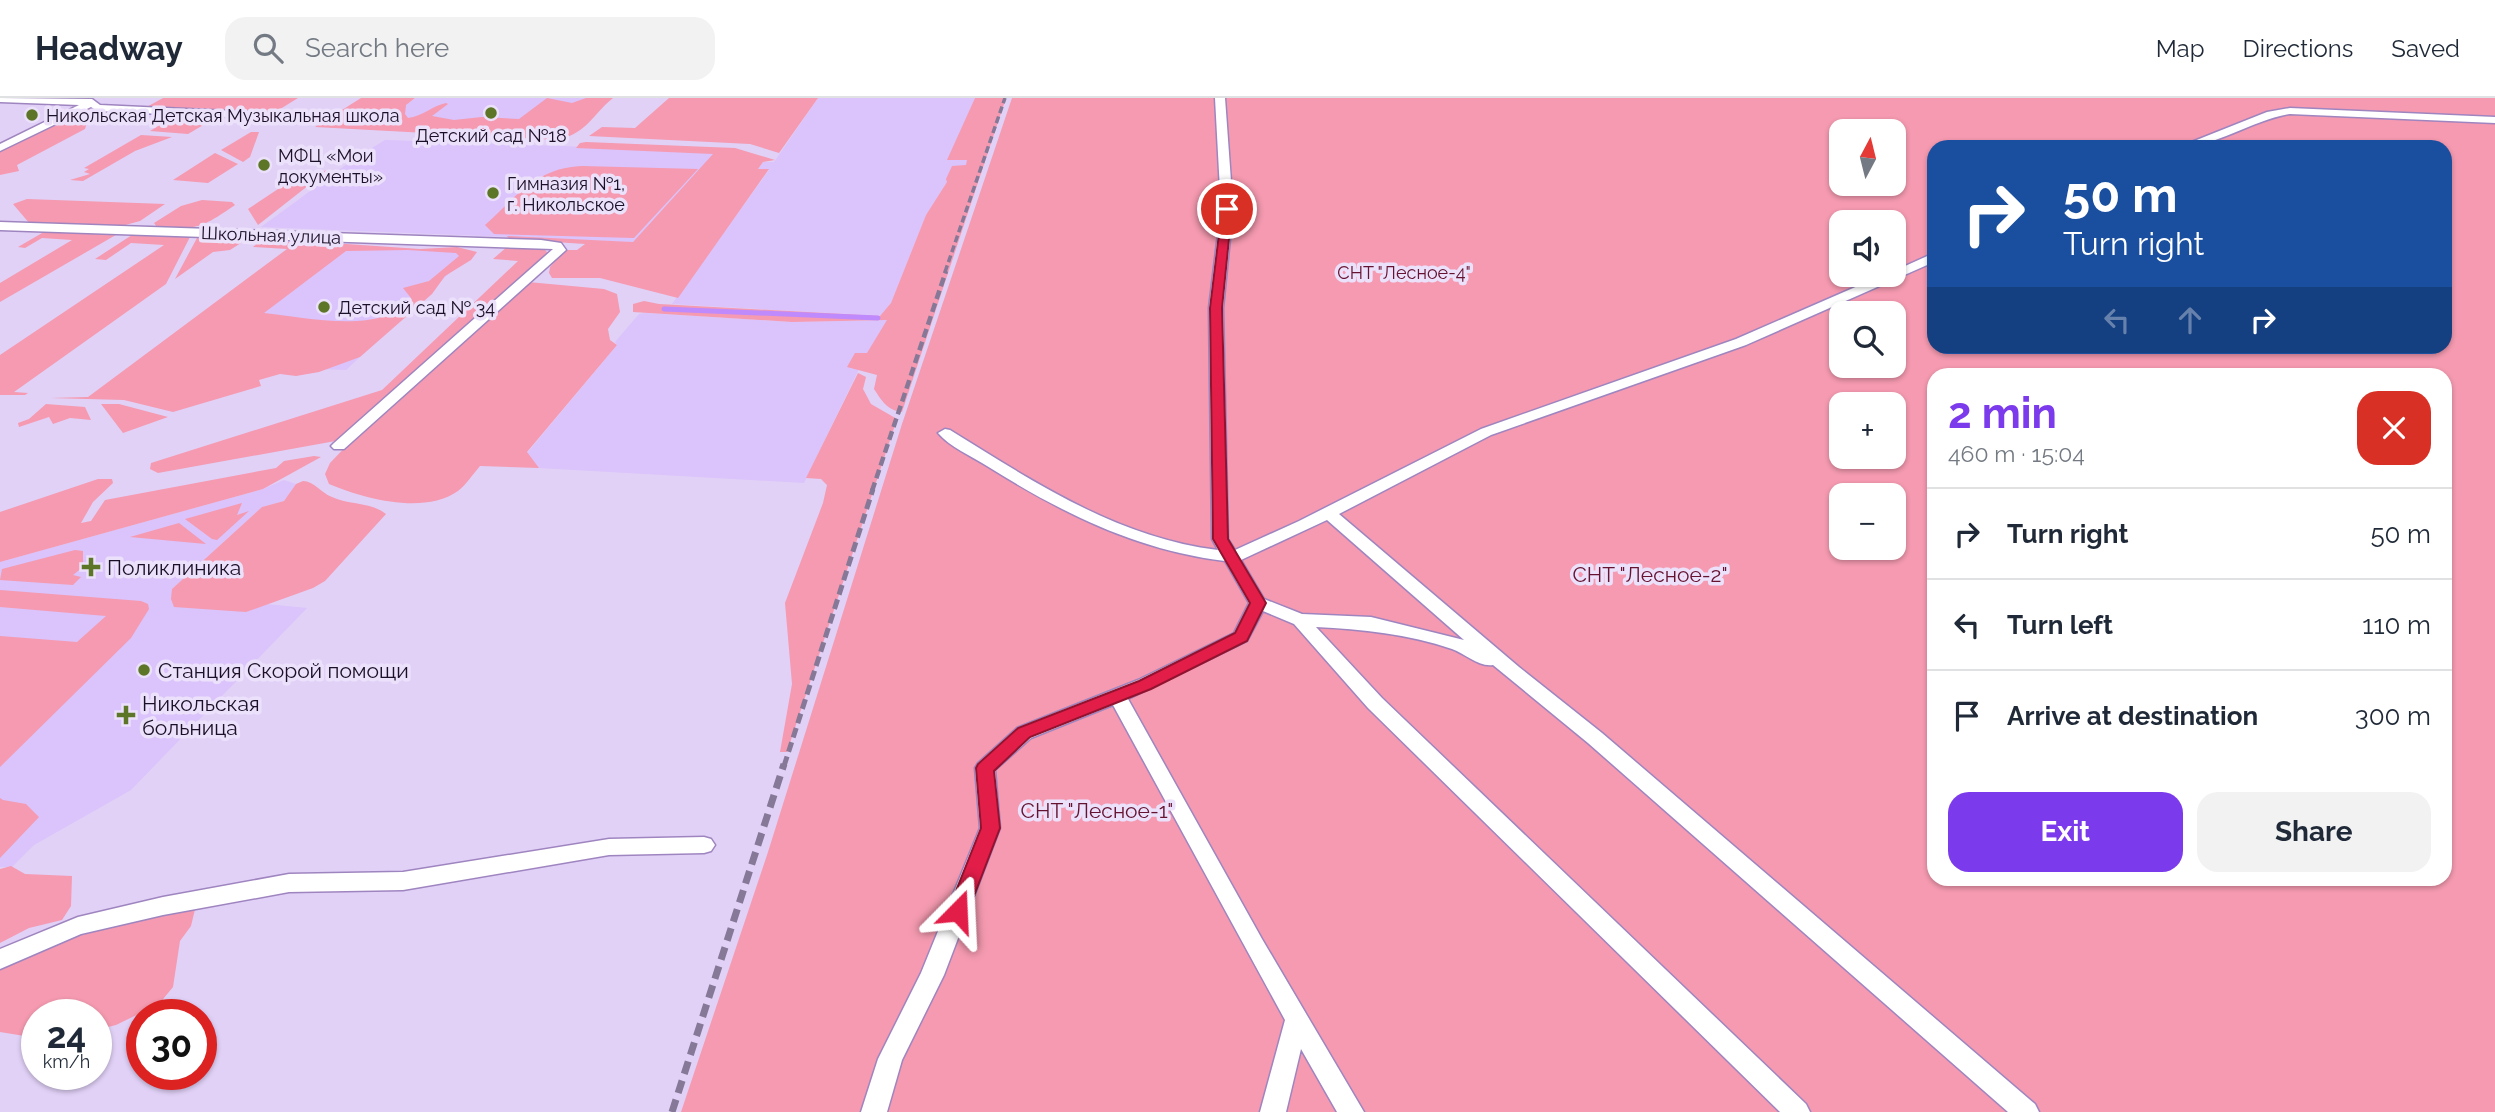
<!DOCTYPE html>
<html lang="en">
<head>
<meta charset="utf-8">
<style>
  :root { --surface:#fff; --page:#f2f2f3; --text:#1f2937; --muted:#747a83; --line:#e0e1e3; --accent:#7c3aed }
  body { margin:0; font-family:Raleway,sans-serif; background:var(--page); color:var(--text); height:100vh; display:flex; flex-direction:column; font-size:26px; white-space:nowrap }
  * { box-sizing:border-box; margin:0 }
  p { font-size:23px; color:var(--muted) }
  .icon { flex:none; width:38px; height:38px; fill:none; stroke:currentColor; stroke-width:2; stroke-linecap:round; stroke-linejoin:round }
  .map { position:relative; flex:1; overflow:hidden }
  .side { position:absolute; left:1927px; top:270px; width:525px; height:518px; display:flex; flex-direction:column; background:var(--surface); border-radius:21px; box-shadow:0 2px 5px #0004 }
  .side>* { flex:none }
  .banner { position:absolute; left:1927px; top:42px; width:525px; height:214px; border-radius:21px; box-shadow:0 2px 5px #0004; background:#1a4fa0; color:#fff; overflow:hidden }
  .needle { width:46px; rotate:7deg }
  .tools { position:absolute; left:1829px; top:21px; display:grid; gap:14px }
  .tools a { display:grid; place-items:center; width:77px; height:77px; border-radius:14px; background:var(--surface); box-shadow:0 2px 5px #0004; font-size:35px }
  .speed { position:absolute; left:21px; top:901px; display:flex; gap:14px; font-size:35px; font-weight:700; text-align:center }
  .speed>* { display:grid; place-content:center; width:91px; height:91px; border-radius:50%; background:var(--surface); box-shadow:0 2px 5px #0004; line-height:1 }
  .speed small { font-size:18px; font-weight:400 }
  .speed .limit { border:10px solid #d22; background:#fff; color:#111 }
  .pin { position:absolute; display:grid; place-items:center; width:60px; height:60px; color:#fff; margin:-30px; border:4px solid #fff; border-radius:50%; box-shadow:0 2px 7px #0007 }
  .me { position:absolute; width:77px; margin:-38px; rotate:21deg; stroke-linejoin:round; filter:drop-shadow(0 0 5px #0008) }
  .turn { display:flex; align-items:center; gap:24px; height:147px; padding:0 21px; font-size:32px }
  .turn .icon { width:91px; height:91px; stroke-width:2.5 }
  .turn b { display:block; font-size:49px; line-height:60px }
  .lanes { display:flex; align-items:center; height:66px; padding:0 21px; background:#0003; justify-content:center; gap:35px; direction:ltr }
  .lanes .off { opacity:.35 }
  .round { display:grid; place-items:center; flex:none; width:74px; height:74px; border-radius:21px; background:var(--page) }
  .summary { display:flex; align-items:center; justify-content:space-between; height:119px; padding:0 21px }
  h1 { font-size:42px; font-weight:700; line-height:52px; color:var(--accent) }
  .action { display:flex; gap:14px; margin-top:auto; padding:14px 21px }
  .action a { flex:1; height:80px; border-radius:21px; background:var(--accent); color:#fff; font-size:28px; font-weight:700; line-height:80px; text-align:center }
  .action a+a { background:var(--page); color:var(--text) }
  ul { padding:0; list-style:none }
  li { display:flex; align-items:center; gap:21px; height:91px; padding:0 21px; border-top:2px solid var(--line) }
  li div { flex:1 }
  li b { display:block; font-size:26px }
  li em { font-style:normal }
  header { display:flex; align-items:center; gap:42px; box-sizing:border-box; height:98px; padding:0 35px; background:var(--surface); border-bottom:2px solid var(--line) }
  header strong { font-size:33px }
  nav { display:flex; gap:38px; margin-inline-start:auto; font-size:24px }
  .search { width:490px; height:63px; background:var(--page); display:flex; align-items:center; gap:18px; box-sizing:border-box; padding:0 24px; border-radius:21px; color:var(--muted); font-size:26px }
  .map>svg:first-child { display:block }
</style>
</head>
<body>
<header>
<strong>Headway</strong>
<div class="search"><svg class="icon" aria-label="search" viewBox="0 0 24 24"><circle cx="10" cy="10" r="6"/><path d="M15 15l6 6"/></svg>Search here</div>
<nav><a>Map</a><a>Directions</a><a>Saved</a></nav>
</header>
<div class="map">
<svg width="2495" height="1014" viewBox="0 0 2495 1014">
  <rect width="100%" height="100%" fill="#e1d1f7"/>
  <g fill="#dbc3fb">
    <polygon points="416,0 609,0 562,39 369,31"/>
    <polygon points="818,0 975,0 948,62 968,62 966,67 947,84 926,117 891,205 880,218 672,206 769,72 758,71 763,64 774,64"/>
    <polygon points="385,42 709,53 714,56 633,144 261,129 354,61"/>
    <polygon points="319,148 473,153 346,272 160,265"/>
    <polygon points="645,215 792,224 888,222 867,256 848,269 859,271 804,385 539,370 527,355 617,247 615,244 639,216"/>
    <polygon points="284,382 296,386 284,403 262,409 172,491 246,514 266,506 307,510 131,692 34,747 12,769 0,769 0,464 263,391"/>
  </g>
  <g fill="#f59ab0" fill-rule="evenodd">
    <polygon points="163,0 298,0 277,13 261,16 143,11"/>
    <path d="M 361,0 L 415,0 L 406,7 L 405,16 L 408,20 C 423,18 432,8 446,5 L 448,6 L 432,18 L 454,22 L 482,19 L 519,21 L 547,0 L 572,5 L 586,0 L 613,0 C 592,17 589,33 559,42 L 315,29 Z"/>
    <polygon points="669,0 818,0 779,55 750,46 589,38 602,29 635,30"/>
    <path d="M 975,0 L 1006,0 L 902,314 C 887,312 882,303 874,291 L 877,277 L 847,269 L 855,255 L 867,255 L 887,222 L 792,224 L 633,214 L 633,206 L 644,203 L 659,206 L 880,218 L 891,205 L 926,117 L 947,84 L 946,81 L 952,68 L 966,67 L 967,62 L 947,62 Z"/>
    <path d="M 1012,0 L 2495,0 L 2495,1014 L 681,1014 L 768,754 L 902,326 ZM 1841,33 L 1894,33 L 1894,86 L 1841,86 ZM 1934,49 L 2445,49 L 2445,248 L 1934,248 ZM 1841,124 L 1894,124 L 1894,177 L 1841,177 ZM 1841,215 L 1894,215 L 1894,268 L 1841,268 ZM 1934,276 L 2445,276 L 2445,780 L 1934,780 ZM 1841,306 L 1894,306 L 1894,359 L 1841,359 ZM 1841,397 L 1894,397 L 1894,450 L 1841,450 Z"/>
    <polygon points="91,11 85,31 17,67 19,73 0,77 0,54 82,12"/>
    <polygon points="175,18 217,19 188,36 150,33"/>
    <polygon points="251,34 259,34 250,59 243,64 221,52"/>
    <polygon points="141,37 172,39 135,53 83,83 70,82 90,76 84,74 89,71 84,70"/>
    <polygon points="586,44 735,50 775,62 763,64 758,71 769,71 678,200 600,180 552,180 549,175 550,169 565,152 577,152 585,146 509,141 507,138 633,144 713,56 576,50 580,45"/>
    <polygon points="215,55 238,66 208,85 173,82"/>
    <path d="M 582,68 L 698,71 L 634,140 L 494,136 L 485,127 C 517,98 536,70 582,68 Z"/>
    <polygon points="328,72 258,127 248,111 293,81"/>
    <polygon points="27,101 165,106 140,123 118,129 30,126 13,106"/>
    <path d="M 202,102 L 232,104 L 235,107 C 201,130 198,132 157,129 L 154,125 L 181,108 Z"/>
    <polygon points="49,131 121,134 0,204 0,185 72,142 42,140 25,150 18,149"/>
    <polygon points="135,135 191,137 166,186 14,294 28,295 25,297 0,297 0,257 164,147 131,145 106,162 95,161"/>
    <polygon points="197,140 241,142 244,143 230,152 213,154 175,181"/>
    <path d="M 259,144 L 317,144 L 420,151 L 457,149 L 477,154 L 471,162 L 445,178 L 432,196 L 360,259 L 319,274 L 296,278 L 280,276 L 259,282 L 261,288 L 173,314 L 124,302 L 50,300 L 88,299 L 287,151 L 253,149 ZM 408,152 L 456,155 L 459,158 L 429,183 L 403,190 L 411,200 C 383,238 305,219 264,215 L 346,153 Z"/>
    <polygon points="508,148 542,149 549,156 341,342 158,375 150,371 151,365 382,292 518,163 493,161"/>
    <path d="M 528,184 L 604,191 L 617,196 L 620,214 L 608,231 L 610,242 L 617,247 L 527,354 L 539,370 L 480,368 C 473,376 466,387 458,393 C 424,417 365,401 329,386 L 325,376 L 330,365 L 353,341 Z"/>
    <polygon points="858,275 866,279 863,291 871,306 897,321 787,654 780,654 792,586 785,505 823,405 827,387 821,381 806,380"/>
    <polygon points="46,306 85,309 91,322 70,320 53,326 49,319 19,329 18,325 29,321"/>
    <polygon points="101,306 119,306 168,319 123,335"/>
    <polygon points="314,358 321,359 263,391 0,464 0,414 98,381 112,381 113,385 93,404 81,425 91,423 105,402 276,370 284,363"/>
    <path d="M 303,383 C 314,383 321,395 332,399 C 349,407 371,404 386,416 L 325,483 L 313,490 L 246,514 L 174,509 L 171,501 L 172,491 L 262,409 L 284,403 L 296,386 Z"/>
    <polygon points="242,405 237,417 249,413 217,442 212,441 185,421"/>
    <polygon points="179,425 206,446 130,439"/>
    <polygon points="75,452 83,453 83,469 73,477 81,479 73,487 0,482 2,471"/>
    <polygon points="0,492 141,503 148,506 149,511 131,540 0,669 0,538 77,544 106,518 0,509"/>
    <polygon points="0,700 3,702 26,706 39,719 0,760"/>
    <polygon points="11,768 25,776 72,778 71,808 62,822 29,830 0,845 0,771"/>
    <polygon points="196,807 191,828 180,843 173,889 159,906 116,927 96,932 96,917 37,917 37,940 0,934 0,870 44,847"/>
  </g>
  <g fill="none" stroke-linecap="round" stroke-linejoin="round">
    <polyline stroke="#bf8afb" stroke-width="5" points="664,211 878,220"/>
    <g stroke="#9f85c0" stroke-width="3">
      <g id="minor">
        <polygon points="0,0 92,1 100,7 270,15 275,18 270,21 97,13 91,9 0,53 0,46 79,7 0,4"/>
        <path d="M 1215,0 L 1225,0 L 1233,111 L 1223,210 L 1228,441 L 1235,452 L 1299,423 L 1481,331 L 1736,241 L 1883,177 L 1894,177 L 1894,173 L 1934,155 L 1934,164 L 1746,247 L 1491,337 L 1339,416 L 1519,569 L 1602,635 L 2035,1006 L 2039,1014 L 2008,1014 L 1588,645 L 1493,567 C 1478,569 1466,556 1452,551 C 1408,536 1362,531 1316,529 L 1382,600 L 1806,1006 L 1810,1014 L 1780,1014 L 1368,610 L 1294,526 L 1263,513 L 1247,543 L 1128,601 L 1262,841 L 1364,1014 L 1337,1014 L 1301,951 L 1286,1014 L 1260,1014 L 1285,922 L 1113,607 L 1031,640 L 995,672 L 1000,730 L 944,877 L 902,962 L 887,1014 L 861,1014 L 878,961 L 921,875 L 980,730 L 975,670 L 978,665 L 1017,630 L 1138,582 L 1234,535 L 1249,505 L 1225,463 C 1136,452 1062,415 987,368 C 971,358 950,349 938,335 L 945,331 L 950,332 C 1034,384 1118,440 1218,452 L 1212,441 L 1209,210 L 1221,111 ZM 1327,422 L 1464,542 L 1371,519 L 1302,516 L 1264,501 L 1241,462 Z"/>
        <path d="M 2290,10 L 2495,19 L 2495,25 L 2290,16 C 2252,22 2217,49 2179,49 L 2267,14 Z"/>
        <polygon points="0,124 541,142 561,145 566,152 344,351 334,351 331,348 334,345 553,151 0,132"/>
        <polygon points="704,739 711,741 715,747 711,753 704,755 609,757 403,792 289,794 163,817 81,836 0,871 0,851 78,819 163,799 289,776 403,774 609,741"/>
      </g>
    </g>
    <use href="#minor" fill="#fff" fill-rule="evenodd"/>
    <polyline stroke="#867897" stroke-width="3.5" stroke-dasharray="7 3.5" stroke-linecap="butt" points="945,174 1005,0"/>
    <polyline stroke="#867897" stroke-width="4.5" stroke-dasharray="9 4.5" stroke-linecap="butt" points="872,393 946,173"/>
    <polyline stroke="#867897" stroke-width="5" stroke-dasharray="10 5" stroke-linecap="butt" points="784,668 873,391"/>
    <polyline stroke="#867897" stroke-width="7" stroke-dasharray="13 7" stroke-linecap="butt" points="672,1014 784,666"/>
  </g>
  <polygon fill="#e11d48" stroke="#92132f" stroke-width="2" points="1227,108 1232,111 1222,210 1228,441 1266,505 1247,543 1151,591 1030,639 994,673 1000,730 966,819 958,821 951,819 948,813 981,730 976,670 978,666 1018,630 1139,583 1235,535 1250,505 1213,441 1210,210 1222,111"/>
  <g fill="#5d7527" stroke="#ece1fb" stroke-width="2.5">
    <circle cx="491" cy="15" r="7"/>
    <circle cx="32" cy="17" r="7"/>
    <circle cx="264" cy="67" r="7"/>
    <circle cx="493" cy="95" r="7"/>
    <circle cx="324" cy="209" r="7"/>
    <path d="M87.5 458.5h7v7h7v7h-7v7h-7v-7h-7v-7h7z"/>
    <circle cx="144" cy="572" r="7"/>
    <path d="M122.5 606.5h7v7h7v7h-7v7h-7v-7h-7v-7h7z"/>
  </g>
  <g text-anchor="middle" dominant-baseline="central" stroke-width="7" stroke-linejoin="round" paint-order="stroke">
    <g font-size="18" fill="#1b1027" stroke="#ece1fb" text-anchor="start">
      <text x="46" y="17">Никольская Детская Музыкальная школа</text>
      <text x="491" y="37" text-anchor="middle">Детский сад №18</text>
      <text x="278" y="57">МФЦ «Мои<tspan x="278" dy="21">документы»</tspan></text>
      <text x="507" y="85">Гимназия №1,<tspan x="507" dy="21">г. Никольское</tspan></text>
      <text x="338" y="209">Детский сад № 34</text>
    </g>
    <g font-size="18" fill="#1b1027" stroke="#ece1fb">
      <text transform="translate(271 137) rotate(2)">Школьная улица</text>
    </g>
    <g font-size="18" fill="#661331" stroke="#ece1fb">
      <text x="1404" y="174">СНТ "Лесное-4"</text>
    </g>
    <g font-size="21" fill="#1b1027" stroke="#ece1fb" text-anchor="start">
      <text x="107" y="469">Поликлиника</text>
      <text x="158" y="572">Станция Скорой помощи</text>
      <text x="142" y="605">Никольская<tspan x="142" dy="24">больница</tspan></text>
    </g>
    <g font-size="21" fill="#661331" stroke="#ece1fb">
      <text x="1650" y="476">СНТ "Лесное-2"</text>
      <text x="1097" y="712">СНТ "Лесное-1"</text>
    </g>
  </g>
</svg>
<div class="tools">
<a><svg class="needle" viewBox="-14 -14 28 28"><path d="M0-13l5 13h-10z" fill="#e53935"/><path d="M0 13l5-13h-10z" fill="#747a83"/></svg></a>
<a><svg class="icon" aria-label="sound" viewBox="0 0 24 24"><path d="M4 9h4l5-4v14l-5-4H4zM17 9q2 3 0 6"/></svg></a>
<a><svg class="icon" aria-label="search" viewBox="0 0 24 24"><circle cx="10" cy="10" r="6"/><path d="M15 15l6 6"/></svg></a>
<a>+</a>
<a>−</a>
</div>
<div class="speed"><div>24<small>km/h</small></div><div class="limit">30</div></div>
<div class="pin" style="left:1227px;top:111px;background:#d93025"><svg class="icon" aria-label="arrive" viewBox="0 0 24 24"><path d="M6 21V4h12l-3 4 3 4H6"/></svg></div>
<svg class="me" style="left:958px;top:813px" viewBox="-20 -20 40 40"><path d="M0-17L14 15 0 8-14 15z" fill="#e11d48" stroke="#fff" stroke-width="4"/></svg>
<div class="banner">
<div class="turn"><svg class="icon" aria-label="right" viewBox="0 0 24 24"><path d="M7 20v-9h11M14 6l5 5-5 5"/></svg><div><b>50 m</b>Turn right</div></div>
<div class="lanes"><svg class="icon off" aria-label="left" viewBox="0 0 24 24"><path d="M17 20v-9H6M10 6l-5 5 5 5"/></svg><svg class="icon off" aria-label="ahead" viewBox="0 0 24 24"><path d="M12 20V5M6 11l6-6 6 6"/></svg><svg class="icon" aria-label="right" viewBox="0 0 24 24"><path d="M7 20v-9h11M14 6l5 5-5 5"/></svg></div>
</div>
<section class="side">
<div class="summary"><div><h1>2 min</h1><p>460 m · 15:04</p></div><a class="round" style="background:#d93025;color:#fff"><svg class="icon" aria-label="close" viewBox="0 0 24 24"><path d="M6 6l12 12M18 6L6 18"/></svg></a></div>
<ul>
<li><svg class="icon" aria-label="right" viewBox="0 0 24 24"><path d="M7 20v-9h11M14 6l5 5-5 5"/></svg><div><b>Turn right</b></div><em>50 m</em></li>
<li><svg class="icon" aria-label="left" viewBox="0 0 24 24"><path d="M17 20v-9H6M10 6l-5 5 5 5"/></svg><div><b>Turn left</b></div><em>110 m</em></li>
<li><svg class="icon" aria-label="arrive" viewBox="0 0 24 24"><path d="M6 21V4h12l-3 4 3 4H6"/></svg><div><b>Arrive at destination</b></div><em>300 m</em></li>
</ul>
<div class="action"><a>Exit</a><a>Share</a></div>
</section>
</div>
</body>
</html>
